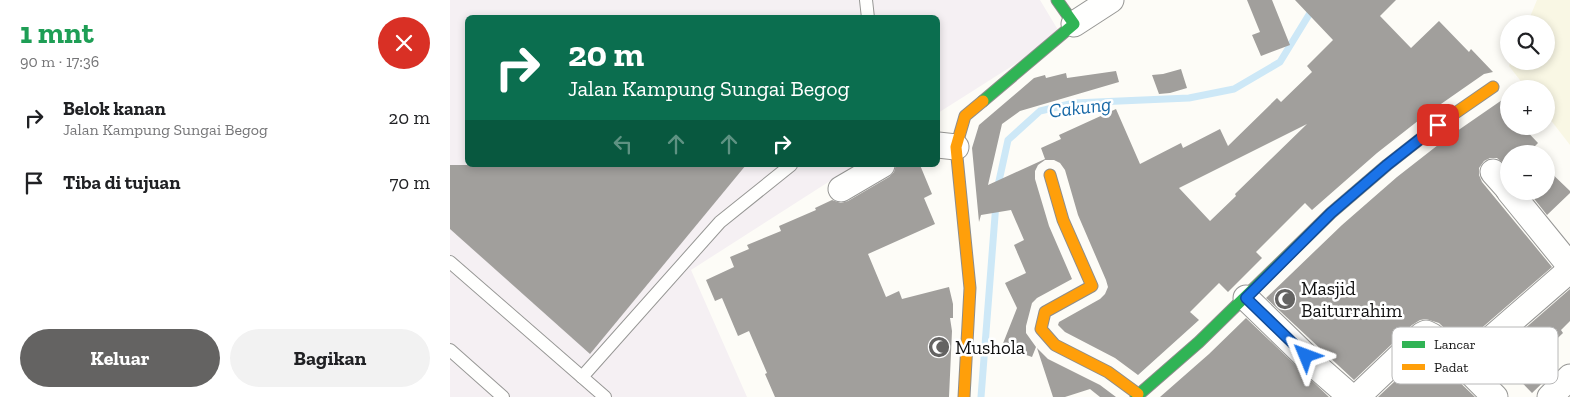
<!DOCTYPE html>
<html lang="id">
<head>
<meta charset="utf-8">
<style>
  :root { --surface:#fff; --page:#f2f2f2; --text:#202124; --muted:#757577; --accent:#646362 }
  body { margin:0; font-family:"Zilla Slab",serif; background:var(--page); color:var(--text); height:100vh; display:flex; flex-direction:column; font-size:19px; white-space:nowrap }
  * { box-sizing:border-box; margin:0 }
  p { font-size:16px; color:var(--muted) }
  .icon { flex:none; width:28px; height:28px; fill:none; stroke:currentColor; stroke-width:2; stroke-linecap:round; stroke-linejoin:round }
  .map { position:relative; flex:1; overflow:hidden }
  .drawer { display:flex; flex-direction:column; background:var(--surface); width:450px }
  .drawer>* { flex:none }
  .hud { position:absolute; left:15px; top:15px; width:475px; height:152px; border-radius:8px; box-shadow:0 2px 8px #0003; background:#0b6e4f; color:#fff; overflow:hidden }
  .tools { position:absolute; left:1050px; top:15px; display:grid; gap:10px }
  .tools a { display:grid; place-items:center; width:55px; height:55px; border-radius:50%; background:var(--surface); box-shadow:0 2px 8px #0003; font-size:25px }
  .pin { position:absolute; display:grid; place-items:center; width:42px; height:42px; color:#fff; margin:-21px; border-radius:10px; box-shadow:0 2px 8px #0006 }
  .me { position:absolute; width:55px; margin:-28px; rotate:314deg; stroke-linejoin:round; filter:drop-shadow(0 0 4px #0008) }
  .turn { display:flex; align-items:center; gap:18px; height:105px; padding:0 20px; font-size:22px }
  .turn .icon { width:65px; height:65px; stroke-width:2.5 }
  .turn b { display:block; font-size:35px; line-height:42px }
  .lanes { display:flex; align-items:center; height:48px; padding:0 20px; background:#0003; justify-content:center; gap:25px; direction:ltr }
  .lanes .off { opacity:.35 }
  .round { display:grid; place-items:center; flex:none; width:52px; height:52px; border-radius:26px; background:var(--page) }
  .summary { display:flex; align-items:center; justify-content:space-between; height:85px; padding:0 20px }
  h1 { font-size:30px; font-weight:800; line-height:38px; color:#1e9e55 }
  .primary-button { display:flex; gap:10px; margin-top:auto; padding:10px 20px }
  .primary-button a { flex:1; height:58px; border-radius:30px; background:var(--accent); color:#fff; font-size:20px; font-weight:800; line-height:58px; text-align:center }
  .primary-button a+a { background:var(--page); color:var(--text) }
  ul { padding:0; list-style:none }
  li { display:flex; align-items:center; gap:15px; height:65px; padding:0 20px }
  li div { flex:1 }
  li b { display:block; font-size:19px }
  li em { font-style:normal }
  main { display:flex; flex:1; min-height:0 }
  .map>svg:first-child { display:block }
</style>
</head>
<body>
<main>
<section class="drawer">
<div class="summary"><div><h1>1 mnt</h1><p>90 m · 17:36</p></div><a class="round" style="background:#d93025;color:#fff"><svg class="icon" aria-label="close" viewBox="0 0 24 24"><path d="M6 6l12 12M18 6L6 18"/></svg></a></div>
<ul>
<li><svg class="icon" aria-label="right" viewBox="0 0 24 24"><path d="M7 20v-9h11M14 6l5 5-5 5"/></svg><div><b>Belok kanan</b><p>Jalan Kampung Sungai Begog</p></div><em>20 m</em></li>
<li><svg class="icon" aria-label="arrive" viewBox="0 0 24 24"><path d="M6 21V4h12l-3 4 3 4H6"/></svg><div><b>Tiba di tujuan</b></div><em>70 m</em></li>
</ul>
<div class="primary-button"><a>Keluar</a><a>Bagikan</a></div>
</section>
<div class="map">
<svg width="1120" height="397" viewBox="0 0 1120 397">
  <rect width="100%" height="100%" fill="#fdfcf7"/>
  <polygon fill="#f5f0f3" points="0,0 590,0 611,35 488,113 488,18 18,18 18,165 405,165 241,270 297,397 0,397"/>
  <polygon fill="#f9f7e4" points="1087,0 1120,0 1120,145 1096,114 1096,89 1077,89 1059,66 1061,61 1096,61 1096,24 1077,24"/>
  <g fill="none" stroke-linecap="round" stroke-linejoin="round">
    <g stroke="#cde8f7" stroke-width="7">
      <polyline points="547,190 558,140 590,111 624,103 739,98 784,89 830,62 868,0"/>
      <polyline points="531,397 546,203"/>
    </g>
  </g>
  <g fill="#a19f9c" fill-rule="evenodd">
    <polygon points="797,0 822,0 840,45 811,56 802,35 810,32"/>
    <path d="M 845,0 L 946,0 L 930,16 L 961,48 L 989,21 L 1019,52 L 1021,49 L 1043,72 L 1034,74 L 978,113 L 927,153 L 862,210 L 855,203 L 806,252 L 812,258 L 778,292 L 769,283 L 740,312 L 749,320 L 688,375 L 665,358 L 615,332 L 608,325 L 609,322 L 650,299 L 655,294 L 658,287 L 656,280 L 628,215 L 615,170 L 610,163 L 604,160 L 595,160 L 588,165 L 585,171 L 585,179 L 599,226 L 622,279 L 587,298 L 582,303 L 576,326 L 576,333 L 586,347 L 582,357 L 552,346 L 567,308 L 555,283 L 576,273 L 564,245 L 574,240 L 561,210 L 531,215 L 529,222 L 522,148 L 529,125 L 584,78 L 595,75 L 596,78 L 616,73 L 617,78 L 666,71 L 669,82 L 570,111 L 552,124 L 538,185 L 595,159 L 591,148 L 611,139 L 609,135 L 666,109 L 690,164 L 731,143 L 733,148 L 770,129 L 778,146 L 827,98 L 831,102 L 862,72 L 857,66 L 883,40 ZM 857,124 L 785,194 L 786,196 L 760,221 L 729,188 Z"/>
    <polygon points="731,69 737,88 720,93 709,94 702,75 713,74"/>
    <polygon points="1056,96 1059,99 1059,126 1072,126 1088,143 1077,154 1059,154 1059,168 1047,158 1040,158 1034,161 1029,168 1029,175 1032,182 1102,267 1012,345 989,323 976,319 970,320 962,325 904,380 816,298 892,225 947,177 997,138 1052,100"/>
    <polygon points="0,165 296,165 140,354 0,229"/>
    <polygon points="446,165 470,165 482,194 474,198 485,224 418,254 436,297 449,291 452,299 499,287 503,304 503,318 500,318 502,331 499,397 325,397 315,374 317,373 299,331 288,336 272,298 265,301 256,280 284,267 280,257 299,249 297,245 331,231 329,226 366,210 365,208 382,200 391,203 398,201 439,177 444,172"/>
    <polygon points="1096,168 1120,191 1120,193 1097,215 1078,191 1096,191"/>
    <polygon points="1120,289 1120,321 1111,330 1113,333 1092,353 1107,369 1082,393 1051,361 1040,372 1033,365"/>
    <polygon points="796,318 879,397 710,397 759,354"/>
    <polygon points="587,348 598,359 650,385 666,397 650,397 640,389 615,397 603,397"/>
    <polygon points="977,351 1025,397 928,397"/>
  </g>
  <g fill="none" stroke-linecap="round" stroke-linejoin="round">
    <g stroke="#979795" stroke-width="14">
      <g id="lane">
        <polyline points="416,0 418,18"/>
        <polyline points="0,262 155,397"/>
        <polyline points="0,350 53,397"/>
        <polyline points="132,377 270,222 341,165"/>
      </g>
    </g>
    <g stroke="#979795" stroke-width="27">
      <g id="street">
        <polyline points="624,24 661,0"/>
        <polyline points="488,145 506,147"/>
        <polyline points="1043,172 1059,190"/>
        <polyline points="391,189 432,165"/>
        <polyline points="1059,191 1120,266"/>
        <polyline points="796,298 868,368 901,397"/>
        <polyline points="907,397 972,335 976,333 982,336 1012,364"/>
        <polyline points="1045,397 1012,364 1120,270"/>
        <polyline points="1100,397 1120,377"/>
      </g>
    </g>
    <g stroke="#8e8d8b" stroke-width="13">
      <g id="fast">
        <polyline points="533,101 624,24 607,0"/>
        <polyline points="686,397 749,342 881,213 937,165 988,125"/>
      </g>
    </g>
    <g stroke="#8e8d8b" stroke-width="13">
      <g id="slow">
        <polyline points="988,125 1043,87"/>
        <polyline points="600,175 613,220 642,286 595,312 591,329 605,345 658,372 688,394"/>
        <polyline points="514,397 520,288 506,147 515,116 533,101"/>
      </g>
    </g>
    <use href="#lane" stroke="#fffffe" stroke-width="12"/>
    <use href="#street" stroke="#fffffe" stroke-width="25"/>
    <use href="#fast" stroke="#30b455" stroke-width="11"/>
    <use href="#slow" stroke="#ff9f0a" stroke-width="11"/>
  </g>
  <g fill="none" stroke-linecap="round" stroke-linejoin="round">
    <g stroke="#114b97" stroke-width="12">
      <polyline id="route" points="856,356 796,298 881,213 937,165 988,125"/>
    </g>
    <use href="#route" stroke="#1a73e8" stroke-width="9"/>
  </g>
  <defs>
    <g id="mosque-disc" transform="scale(1.125)"><circle r="9.5" fill="#646362" stroke="#fff"/><path d="M3.5-4.9A6 6 0 1 0 3.5 4.9A5 5 0 1 1 3.5-4.9Z" fill="#fff"/></g>
  </defs>
  <g fill-rule="evenodd">
    <use href="#mosque-disc" x="835" y="299"/>
    <use href="#mosque-disc" x="489" y="347"/>
  </g>
  <g text-anchor="middle" dominant-baseline="central" stroke-width="5" stroke-linejoin="round" paint-order="stroke">
    <g font-size="19" fill="#111" stroke="#fff" text-anchor="start">
      <text x="851" y="288">Masjid<tspan x="851" dy="22">Baiturrahim</tspan></text>
      <text x="505" y="347">Mushola</text>
    </g>
    <g font-size="20" font-style="italic" fill="#1768a6" stroke="#fff">
      <text transform="translate(630 107) rotate(-7)">Cakung</text>
    </g>
  </g>
  <rect x="942" y="327" width="166" height="57" rx="8" fill="#fff" stroke="#b8b8b8" stroke-width="1"/>
  <rect x="952" y="341" width="23" height="7" fill="#30b455"/>
  <rect x="952" y="364" width="23" height="6" fill="#ff9f0a"/>
  <g font-size="14" fill="#111">
    <text x="984" y="349">Lancar</text>
    <text x="984" y="372">Padat</text>
  </g>
</svg>
<div class="tools">
<a><svg class="icon" aria-label="search" viewBox="0 0 24 24"><circle cx="10" cy="10" r="6"/><path d="M15 15l6 6"/></svg></a>
<a>+</a>
<a>−</a>
</div>
<div class="pin" style="left:988px;top:125px;background:#d93025"><svg class="icon" aria-label="arrive" viewBox="0 0 24 24"><path d="M6 21V4h12l-3 4 3 4H6"/></svg></div>
<svg class="me" style="left:856px;top:356px" viewBox="-20 -20 40 40"><path d="M0-17L14 15 0 8-14 15z" fill="#1a73e8" stroke="#fff" stroke-width="4"/></svg>
<div class="hud">
<div class="turn"><svg class="icon" aria-label="right" viewBox="0 0 24 24"><path d="M7 20v-9h11M14 6l5 5-5 5"/></svg><div><b>20 m</b>Jalan Kampung Sungai Begog</div></div>
<div class="lanes"><svg class="icon off" aria-label="left" viewBox="0 0 24 24"><path d="M17 20v-9H6M10 6l-5 5 5 5"/></svg><svg class="icon off" aria-label="ahead" viewBox="0 0 24 24"><path d="M12 20V5M6 11l6-6 6 6"/></svg><svg class="icon off" aria-label="ahead" viewBox="0 0 24 24"><path d="M12 20V5M6 11l6-6 6 6"/></svg><svg class="icon" aria-label="right" viewBox="0 0 24 24"><path d="M7 20v-9h11M14 6l5 5-5 5"/></svg></div>
</div>
</div>
</main>
</body>
</html>
